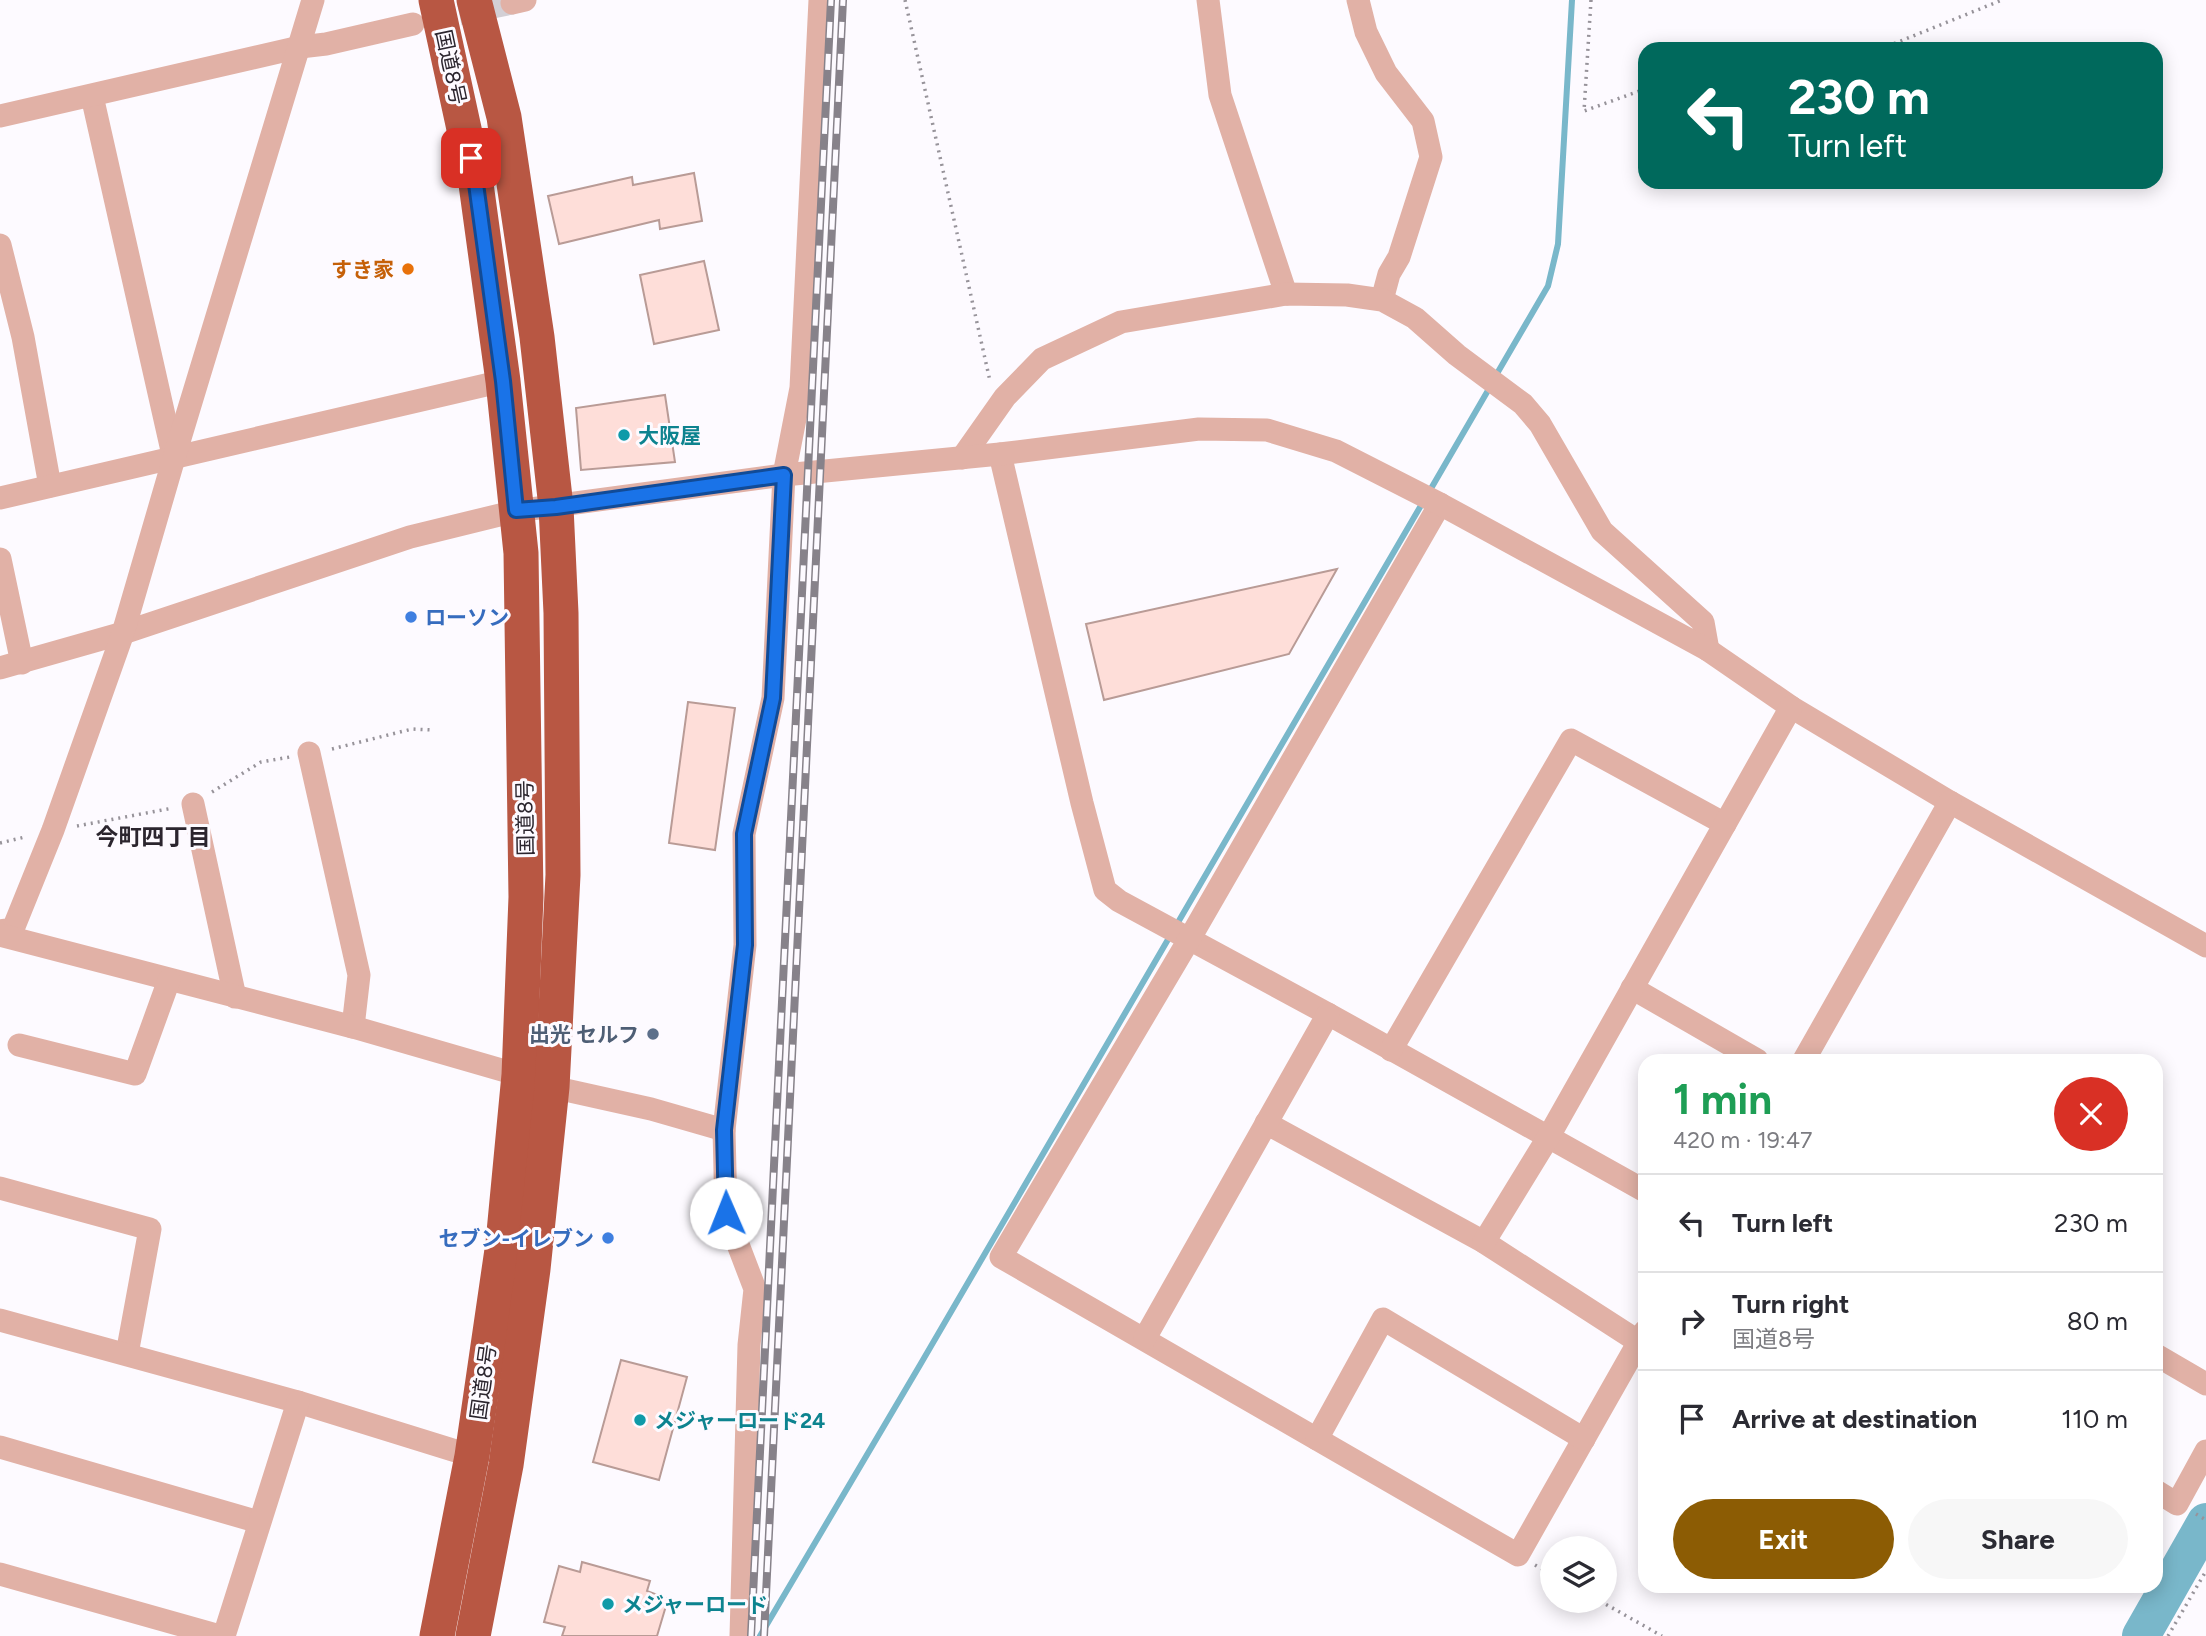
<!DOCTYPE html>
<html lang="en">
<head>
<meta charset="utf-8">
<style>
  :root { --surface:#fff; --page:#f7f7f7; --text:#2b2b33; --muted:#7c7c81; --line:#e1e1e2; --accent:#8c5c04 }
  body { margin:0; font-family:Figtree,"Noto Sans JP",sans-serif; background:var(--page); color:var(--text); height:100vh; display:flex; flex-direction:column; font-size:26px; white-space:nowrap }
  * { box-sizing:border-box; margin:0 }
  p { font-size:23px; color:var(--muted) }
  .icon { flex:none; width:38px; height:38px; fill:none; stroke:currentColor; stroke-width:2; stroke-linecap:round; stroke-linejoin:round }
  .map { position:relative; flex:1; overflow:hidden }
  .sheet { position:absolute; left:1638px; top:1054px; width:525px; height:539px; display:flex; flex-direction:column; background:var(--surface); border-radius:21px; box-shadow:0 4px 18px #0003 }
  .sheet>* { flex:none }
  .hud { position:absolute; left:1638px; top:42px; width:525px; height:147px; border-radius:21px; box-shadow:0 4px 18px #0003; background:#00695c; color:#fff; overflow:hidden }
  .fabs { position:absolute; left:1540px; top:1536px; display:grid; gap:14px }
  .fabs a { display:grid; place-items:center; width:77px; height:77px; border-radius:50%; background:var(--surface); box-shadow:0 4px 18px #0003; font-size:35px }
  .pin { position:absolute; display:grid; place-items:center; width:60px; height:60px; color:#fff; margin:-30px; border-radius:14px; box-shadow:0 4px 10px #0006 }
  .me { position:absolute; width:77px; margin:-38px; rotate:359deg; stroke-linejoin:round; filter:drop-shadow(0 0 5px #0008) }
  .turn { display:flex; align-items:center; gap:24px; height:147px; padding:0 35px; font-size:32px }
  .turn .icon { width:91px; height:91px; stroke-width:2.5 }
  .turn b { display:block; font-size:49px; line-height:60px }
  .round { display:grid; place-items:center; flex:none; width:74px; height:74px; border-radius:37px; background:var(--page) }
  .summary { display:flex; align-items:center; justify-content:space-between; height:119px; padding:0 35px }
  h1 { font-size:42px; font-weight:700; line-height:52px; color:#1e9e55 }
  .button { display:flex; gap:14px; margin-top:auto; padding:14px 35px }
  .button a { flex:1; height:80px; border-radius:42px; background:var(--accent); color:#fff; font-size:28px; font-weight:700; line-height:80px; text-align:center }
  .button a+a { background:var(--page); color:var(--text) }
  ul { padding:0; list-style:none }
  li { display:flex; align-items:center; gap:21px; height:98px; padding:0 35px; border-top:2px solid var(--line) }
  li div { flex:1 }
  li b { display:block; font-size:26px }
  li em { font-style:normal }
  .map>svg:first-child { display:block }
</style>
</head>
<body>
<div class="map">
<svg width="2206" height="1636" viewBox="0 0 2206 1636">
  <rect width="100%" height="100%" fill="#fdfaff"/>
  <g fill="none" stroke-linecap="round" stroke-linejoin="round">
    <g stroke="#79b7ca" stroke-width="6">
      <polyline points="1495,377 1548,286 1558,244 1572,0"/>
      <polyline points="1429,492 1490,387"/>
      <polyline points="760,1636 920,1365 1423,502"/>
    </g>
    <polyline stroke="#79b7ca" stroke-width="38" points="2141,1636 2206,1522"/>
  </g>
  <g fill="#feded9" stroke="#b99b96" stroke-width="2">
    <polygon points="694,173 702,221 660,229 659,220 559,244 548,196 632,177 633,185"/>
    <polygon points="704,261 719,330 654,344 640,275"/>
    <polygon points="665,395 675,462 581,470 576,408"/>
    <polygon points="1337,569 1289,654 1104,700 1086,624"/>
    <polygon points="688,702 735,708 715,850 669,843"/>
    <polygon points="621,1360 687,1377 659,1480 593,1462"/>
    <polygon points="582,1562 650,1581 647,1591 668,1599 657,1636 562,1636 565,1627 544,1622 559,1566 580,1572"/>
  </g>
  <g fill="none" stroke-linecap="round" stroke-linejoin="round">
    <polyline stroke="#d3cfd5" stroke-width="23" stroke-dasharray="23 11" stroke-linecap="butt" points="426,21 512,3"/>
    <g stroke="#97939a" stroke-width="3.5" stroke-dasharray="2 5" stroke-linecap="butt">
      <polyline points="905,0 990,381"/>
      <polyline points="1591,0 1584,111 1645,89"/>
      <polyline points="1881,49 2002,0"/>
      <polyline points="332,749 412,729 433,730"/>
      <polyline points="212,792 261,762 290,757"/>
      <polyline points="77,826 173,808"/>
      <polyline points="0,843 25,837"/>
      <polyline points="2196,1514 2206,1520"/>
      <polyline points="1535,1565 1552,1575"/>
      <polyline points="1600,1601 1662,1636"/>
      <polyline points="2168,1636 2206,1571"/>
    </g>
    <g stroke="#e1b1a6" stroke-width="23">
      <polyline points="1208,0 1220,95 1286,294"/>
      <polyline points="1358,0 1366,32 1386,73 1423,121 1431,157 1399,257 1389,274 1382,300"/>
      <polyline points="512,3 525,0"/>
      <polyline points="92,96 173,455"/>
      <polyline points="0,116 300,47 326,44 413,24"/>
      <polyline points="0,245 23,337 50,486"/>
      <polyline points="1000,454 1082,803 1105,890 1119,901 1328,1014 1645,1191"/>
      <polyline points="962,458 1005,397 1042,359 1121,322 1286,294 1347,295 1382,300 1415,318 1457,355 1523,404 1540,424 1602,531 1703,622 1708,650"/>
      <polyline points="0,498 503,381"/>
      <polyline points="1440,504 1190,938 1001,1257 1518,1555 1645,1331"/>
      <polyline points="0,559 22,663"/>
      <polyline points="0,668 123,633 410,537 516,511 784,475 1000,454 1199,429 1267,430 1336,451 1440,504 1708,650 1791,707 1950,802 2206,946"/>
      <polyline points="309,753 359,975 353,1027"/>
      <polyline points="193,804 235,997"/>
      <polyline points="0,931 13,929 53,830 123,633 174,458 313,0"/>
      <polyline points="0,935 353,1027 519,1075"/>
      <polyline points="1632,988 1757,1060"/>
      <polyline points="19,1045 135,1074 169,980"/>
      <polyline points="1391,1050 1571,740 1725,824"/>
      <polyline points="1804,1060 1950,802"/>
      <polyline points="552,1087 651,1109 724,1130"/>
      <polyline points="1266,1123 1484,1242 1639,1342"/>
      <polyline points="0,1188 150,1229 127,1354"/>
      <polyline points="1484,1242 1549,1136 1791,707"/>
      <polyline points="0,1320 298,1402 472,1456"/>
      <polyline points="1145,1338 1328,1014"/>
      <polyline points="2156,1355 2206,1384"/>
      <polyline points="1317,1439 1383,1319 1584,1439"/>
      <polyline points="0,1447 259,1522"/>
      <polyline points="2156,1491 2177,1504 2206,1451"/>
      <polyline points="0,1574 220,1636"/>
      <polyline points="224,1636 298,1402"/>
      <polyline points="741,1636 749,1345 755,1289 726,1213 724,1130 745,945 744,834 773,698 784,475 801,388 820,0"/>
    </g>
    <g stroke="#b85743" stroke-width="35">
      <polyline points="436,0 476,184 503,381 521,553 526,897 519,1075 503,1243 472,1456 437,1636"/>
      <polyline points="473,1636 506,1465 533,1269 552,1087 563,875 561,613 556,507 537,337 504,117 474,0"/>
    </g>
    <g stroke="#87828a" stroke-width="8">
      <g id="rail">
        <polyline points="751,1636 831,0"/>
        <polyline points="764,1636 843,0"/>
      </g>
    </g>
    <use href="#rail" stroke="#fdfaff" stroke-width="5" stroke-dasharray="16" stroke-linecap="butt"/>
  </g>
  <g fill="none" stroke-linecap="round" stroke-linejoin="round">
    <g stroke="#114b97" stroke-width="18">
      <polyline id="route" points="471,158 476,184 503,381 516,510 556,507 784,475 773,698 744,834 745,945 724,1130 726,1213"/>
    </g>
    <use href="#route" stroke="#1a73e8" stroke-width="12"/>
  </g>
  <circle fill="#e8710a" stroke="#fdfaff" stroke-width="2.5" cx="408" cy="269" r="7"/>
  <g fill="#0f9aa8" stroke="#fdfaff" stroke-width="2.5">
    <circle cx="624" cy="435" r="7"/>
    <circle cx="640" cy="1420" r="7"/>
    <circle cx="608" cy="1604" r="7"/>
  </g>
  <g fill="#3f7fe0" stroke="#fdfaff" stroke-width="2.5">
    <circle cx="411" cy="617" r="7"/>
    <circle cx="608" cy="1238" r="7"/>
  </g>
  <circle fill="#5c6f8a" stroke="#fdfaff" stroke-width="2.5" cx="653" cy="1034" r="7"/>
  <g text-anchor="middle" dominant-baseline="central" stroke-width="6" stroke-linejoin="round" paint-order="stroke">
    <g font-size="21" fill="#2b252e" stroke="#fdfaff">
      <text transform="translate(451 67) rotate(78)">国道8号</text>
      <text transform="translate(525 818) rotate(-91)">国道8号</text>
      <text transform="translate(483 1382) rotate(-82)">国道8号</text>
    </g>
    <g font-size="21" font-weight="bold" fill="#c56008" stroke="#fdfaff" text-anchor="end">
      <text x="394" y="269">すき家</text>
    </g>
    <g font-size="21" font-weight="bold" fill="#0d838f" stroke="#fdfaff" text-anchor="start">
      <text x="638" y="435">大阪屋</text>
      <text x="654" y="1420">メジャーロード24</text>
      <text x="622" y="1604">メジャーロード</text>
    </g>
    <g font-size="21" font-weight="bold" fill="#366cbe" stroke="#fdfaff" text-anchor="start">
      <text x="425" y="617">ローソン</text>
      <text x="594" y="1238" text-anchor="end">セブン-イレブン</text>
    </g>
    <g font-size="21" font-weight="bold" fill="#4e5e75" stroke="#fdfaff" text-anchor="end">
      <text x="639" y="1034">出光 セルフ</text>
    </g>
    <g font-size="23" font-weight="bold" fill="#2b252e" stroke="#fdfaff">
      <text x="153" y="837">今町四丁目</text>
    </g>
  </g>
</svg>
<div class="fabs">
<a><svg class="icon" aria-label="layers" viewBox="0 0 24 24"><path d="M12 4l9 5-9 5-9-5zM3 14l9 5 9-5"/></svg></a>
</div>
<div class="pin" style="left:471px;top:158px;background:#d93025"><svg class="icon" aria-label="arrive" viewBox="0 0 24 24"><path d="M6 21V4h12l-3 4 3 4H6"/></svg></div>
<svg class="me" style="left:726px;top:1213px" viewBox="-20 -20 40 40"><circle r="19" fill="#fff"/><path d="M0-13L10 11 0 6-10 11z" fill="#1a73e8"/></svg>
<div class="hud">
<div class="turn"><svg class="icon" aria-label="left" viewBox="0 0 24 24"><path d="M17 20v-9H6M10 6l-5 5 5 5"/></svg><div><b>230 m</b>Turn left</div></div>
</div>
<section class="sheet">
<div class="summary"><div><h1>1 min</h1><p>420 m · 19:47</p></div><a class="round" style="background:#d93025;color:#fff"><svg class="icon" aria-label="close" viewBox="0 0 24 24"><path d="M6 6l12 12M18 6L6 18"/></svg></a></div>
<ul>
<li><svg class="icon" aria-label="left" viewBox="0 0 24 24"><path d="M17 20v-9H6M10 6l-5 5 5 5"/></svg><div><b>Turn left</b></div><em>230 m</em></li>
<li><svg class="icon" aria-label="right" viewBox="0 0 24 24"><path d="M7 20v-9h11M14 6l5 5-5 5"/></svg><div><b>Turn right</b><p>国道8号</p></div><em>80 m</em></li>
<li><svg class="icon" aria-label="arrive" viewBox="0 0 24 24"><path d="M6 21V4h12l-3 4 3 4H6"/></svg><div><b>Arrive at destination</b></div><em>110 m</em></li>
</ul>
<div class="button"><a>Exit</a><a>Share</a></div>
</section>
</div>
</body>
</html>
